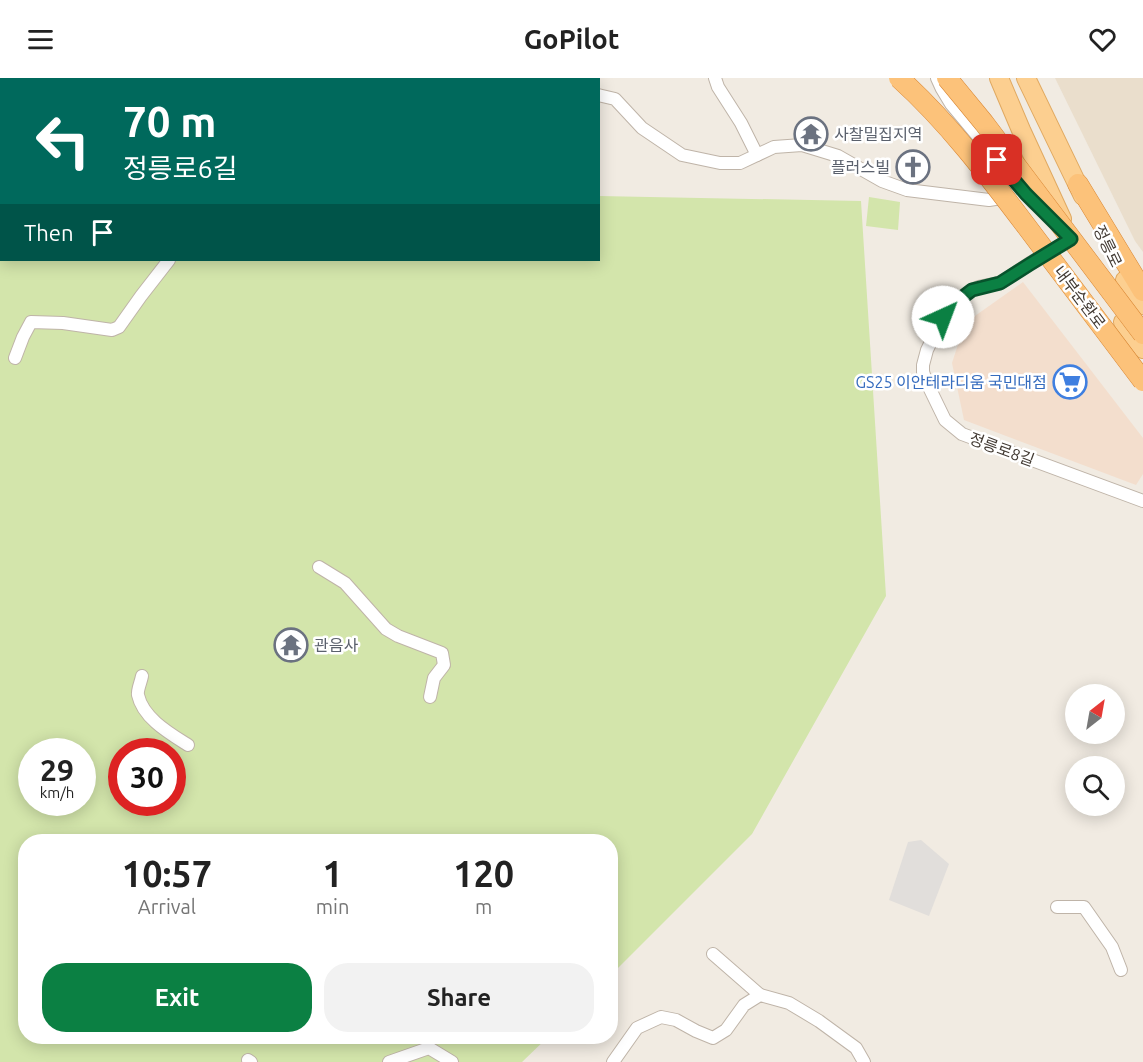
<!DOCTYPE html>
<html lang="en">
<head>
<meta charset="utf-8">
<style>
  :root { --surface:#fff; --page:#f2f2f2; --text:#222; --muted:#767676; --accent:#0b8043 }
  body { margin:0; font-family:Ubuntu,"Noto Sans KR",sans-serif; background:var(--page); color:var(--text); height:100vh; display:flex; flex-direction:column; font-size:22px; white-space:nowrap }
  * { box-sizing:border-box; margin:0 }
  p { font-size:20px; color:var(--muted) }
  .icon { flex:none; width:33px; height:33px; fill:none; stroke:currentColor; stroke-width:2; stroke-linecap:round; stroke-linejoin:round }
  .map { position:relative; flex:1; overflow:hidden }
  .panel { position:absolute; left:18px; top:756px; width:600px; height:210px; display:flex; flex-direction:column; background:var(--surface); border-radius:24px; box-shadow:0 3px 15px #0003 }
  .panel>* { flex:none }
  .banner { position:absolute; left:0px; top:0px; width:600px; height:183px; box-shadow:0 3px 15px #0003; background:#00695c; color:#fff; overflow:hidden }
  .needle { width:39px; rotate:31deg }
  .fabs { position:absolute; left:1065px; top:606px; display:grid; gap:12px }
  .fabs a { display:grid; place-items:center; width:60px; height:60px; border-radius:50%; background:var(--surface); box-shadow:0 3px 15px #0003; font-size:30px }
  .speed { position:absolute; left:18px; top:660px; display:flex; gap:12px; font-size:30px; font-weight:700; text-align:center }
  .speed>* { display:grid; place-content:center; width:78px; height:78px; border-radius:50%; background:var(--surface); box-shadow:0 3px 15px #0003; line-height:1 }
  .speed small { font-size:15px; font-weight:400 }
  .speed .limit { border:9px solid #d22; background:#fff; color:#111 }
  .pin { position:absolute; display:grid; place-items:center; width:51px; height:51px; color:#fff; margin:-26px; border-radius:12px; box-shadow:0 3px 9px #0006 }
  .me { position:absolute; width:66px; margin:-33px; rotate:43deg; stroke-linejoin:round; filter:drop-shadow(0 0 4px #0008) }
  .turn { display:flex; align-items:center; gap:21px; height:126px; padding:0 24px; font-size:27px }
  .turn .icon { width:78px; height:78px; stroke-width:2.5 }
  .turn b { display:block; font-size:42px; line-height:51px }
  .then { display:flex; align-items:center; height:57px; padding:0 24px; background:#0003; gap:12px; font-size:22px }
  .eta { display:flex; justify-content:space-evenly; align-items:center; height:102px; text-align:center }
  .eta b { font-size:36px; font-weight:600; line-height:42px }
  .primary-button { display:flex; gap:12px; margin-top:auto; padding:12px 24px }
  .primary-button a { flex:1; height:69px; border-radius:24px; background:var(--accent); color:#fff; font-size:24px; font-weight:600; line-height:69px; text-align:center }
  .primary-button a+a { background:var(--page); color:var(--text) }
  header { display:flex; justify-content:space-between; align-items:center; height:78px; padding:0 24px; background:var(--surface); font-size:27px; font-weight:600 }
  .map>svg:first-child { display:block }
</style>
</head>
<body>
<header><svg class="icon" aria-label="menu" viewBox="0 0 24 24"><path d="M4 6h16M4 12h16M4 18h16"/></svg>GoPilot<svg class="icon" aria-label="heart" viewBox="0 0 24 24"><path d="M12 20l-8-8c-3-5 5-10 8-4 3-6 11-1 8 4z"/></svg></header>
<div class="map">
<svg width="1143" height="984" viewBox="0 0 1143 984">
  <rect width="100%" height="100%" fill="#f1ebe2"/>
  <polygon fill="#f3decd" points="1023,204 1143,360 1143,396 1136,407 964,342 952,285 965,245"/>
  <polygon fill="#eadecc" points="1055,0 1143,0 1143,174 1135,163"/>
  <g fill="#d3e5ab" fill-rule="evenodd">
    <path d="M 0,0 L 471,0 L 468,2 L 2,2 L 2,182 L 598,182 L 599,118 L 861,123 L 886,518 L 752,756 L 611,897 L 610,764 L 26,764 L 26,958 L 548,959 L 522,984 L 0,984 ZM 32,674 L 82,674 L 82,724 L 32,724 ZM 122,674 L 172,674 L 172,724 L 122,724 Z"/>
    <polygon points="869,119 900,124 898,152 866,148"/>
  </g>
  <polygon fill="#e1dedb" points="921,762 949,786 929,838 889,822 908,764"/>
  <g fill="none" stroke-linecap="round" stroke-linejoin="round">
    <g stroke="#bfb4a8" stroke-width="14">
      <g id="minor">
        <polyline points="409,0 413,2"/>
        <polyline points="510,0 516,2"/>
        <polyline points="715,0 718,9 741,45 757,77"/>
        <polyline points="937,0 942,11 951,26 1026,116 1034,125"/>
        <polyline points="495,2 501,0"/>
        <polyline points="598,17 615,21 642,50 682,77 720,85 740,85 774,69 802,67 838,78 882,103 907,112 989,122 1007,119"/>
        <polyline points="1068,158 1071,161 1030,185 1000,205 979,209 972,212 951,228 943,239 927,272 923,287 923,294 926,303 945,342 962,356 1143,423"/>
        <polyline points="15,280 23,259 31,244 63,245 112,252 119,249 141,218 169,182"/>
        <polyline points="319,489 345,505 386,551 398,558 442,575 444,587 434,600 430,619"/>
        <path d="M 142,598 C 141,604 137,612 138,617 C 143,640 169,655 188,667"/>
        <polyline points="1057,829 1084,829 1112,869 1121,892"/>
        <polyline points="713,876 760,917"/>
        <polyline points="248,982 251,984"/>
        <polyline points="389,984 429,970 452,984"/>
        <polyline points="613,984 637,950 661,939 676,942 696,953 713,960 726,952 744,927 760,917 789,925 819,943 856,970 864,984"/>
      </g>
    </g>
    <g stroke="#e0a961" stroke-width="20">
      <g id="primary">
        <polyline points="999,0 1021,52 1062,141"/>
        <polyline points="1026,0 1083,118"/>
        <polyline points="1125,202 1143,227"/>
        <polyline points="1123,244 1143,271"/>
      </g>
    </g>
    <g stroke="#d98734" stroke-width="21">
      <polyline id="trunk" points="1078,106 1143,213"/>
    </g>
    <use href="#minor" stroke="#fff" stroke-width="12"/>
    <use href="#primary" stroke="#fccf90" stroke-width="18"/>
    <use href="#trunk" stroke="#fcc27a" stroke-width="20"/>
    <g stroke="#d98734" stroke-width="21" stroke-linecap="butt">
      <g id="trunk-bridge">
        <path d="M 899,0 C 949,45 990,100 1030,153 C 1068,203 1105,253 1143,303"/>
        <polyline points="947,0 984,45 1143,256"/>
      </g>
    </g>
    <use href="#trunk-bridge" stroke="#fcc27a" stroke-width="20"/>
  </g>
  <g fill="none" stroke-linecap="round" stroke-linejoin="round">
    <g stroke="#07532c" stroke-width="15">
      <polyline id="route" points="943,239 951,228 972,212 1000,205 1030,186 1071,161 1026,116 997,82"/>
    </g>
    <use href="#route" stroke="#0b8043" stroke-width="10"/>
  </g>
  <defs>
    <g id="temple-ring" transform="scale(1.725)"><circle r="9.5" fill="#fff" stroke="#6b7280" stroke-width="1.5"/><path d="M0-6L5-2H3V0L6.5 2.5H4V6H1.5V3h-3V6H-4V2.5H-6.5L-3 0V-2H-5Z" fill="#6b7280"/></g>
    <g id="church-ring" transform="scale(1.725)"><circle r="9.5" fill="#fff" stroke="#6b7280" stroke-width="1.5"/><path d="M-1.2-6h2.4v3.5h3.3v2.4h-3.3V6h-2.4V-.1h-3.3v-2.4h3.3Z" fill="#6b7280"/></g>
    <g id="supermarket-ring" transform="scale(1.725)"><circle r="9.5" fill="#fff" stroke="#3f7fe0" stroke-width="1.5"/><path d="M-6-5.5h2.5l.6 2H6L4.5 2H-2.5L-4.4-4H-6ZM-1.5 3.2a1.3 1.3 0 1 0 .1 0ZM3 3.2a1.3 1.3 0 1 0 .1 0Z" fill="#3f7fe0"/></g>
  </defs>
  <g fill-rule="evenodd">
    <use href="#temple-ring" x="811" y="56"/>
    <use href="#church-ring" x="913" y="89"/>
    <use href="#supermarket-ring" x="1070" y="304"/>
    <use href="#temple-ring" x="291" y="567"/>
  </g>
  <g text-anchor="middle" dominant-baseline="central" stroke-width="5" stroke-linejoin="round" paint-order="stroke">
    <g font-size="16" fill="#5b616d" stroke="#fff" text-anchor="start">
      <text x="834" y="56">사찰밀집지역</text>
      <text x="890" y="89" text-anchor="end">플러스빌</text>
      <text x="314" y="567">관음사</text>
    </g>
    <g font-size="16" fill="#423a33" stroke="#fff">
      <text transform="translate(1108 168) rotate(64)">정릉로</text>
      <text transform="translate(1080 219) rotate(53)">내부순환로</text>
      <text transform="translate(1002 371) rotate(20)">정릉로8길</text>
    </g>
    <g font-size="16" fill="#366cbe" stroke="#fff" text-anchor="end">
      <text x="1047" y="304">GS25 이안테라디움 국민대점</text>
    </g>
  </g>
</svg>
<div class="fabs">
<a><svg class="needle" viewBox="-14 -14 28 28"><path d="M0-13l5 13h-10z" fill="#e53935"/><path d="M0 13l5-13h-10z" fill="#767676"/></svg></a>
<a><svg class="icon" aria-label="search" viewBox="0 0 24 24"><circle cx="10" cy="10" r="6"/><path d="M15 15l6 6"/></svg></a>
</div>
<div class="speed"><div>29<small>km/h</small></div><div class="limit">30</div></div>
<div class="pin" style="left:997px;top:82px;background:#d93025"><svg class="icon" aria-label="arrive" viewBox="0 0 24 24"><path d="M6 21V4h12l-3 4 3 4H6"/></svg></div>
<svg class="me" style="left:943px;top:239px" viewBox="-20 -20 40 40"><circle r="19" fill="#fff"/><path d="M0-13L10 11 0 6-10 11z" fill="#0b8043"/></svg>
<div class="banner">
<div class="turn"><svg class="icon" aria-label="left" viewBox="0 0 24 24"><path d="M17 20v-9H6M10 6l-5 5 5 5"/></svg><div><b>70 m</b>정릉로6길</div></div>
<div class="then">Then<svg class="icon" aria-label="arrive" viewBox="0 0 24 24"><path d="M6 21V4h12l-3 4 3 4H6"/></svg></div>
</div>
<section class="panel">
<div class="eta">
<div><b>10:57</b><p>Arrival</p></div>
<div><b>1</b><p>min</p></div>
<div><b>120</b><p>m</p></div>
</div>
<div class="primary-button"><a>Exit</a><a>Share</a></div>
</section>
</div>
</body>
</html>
